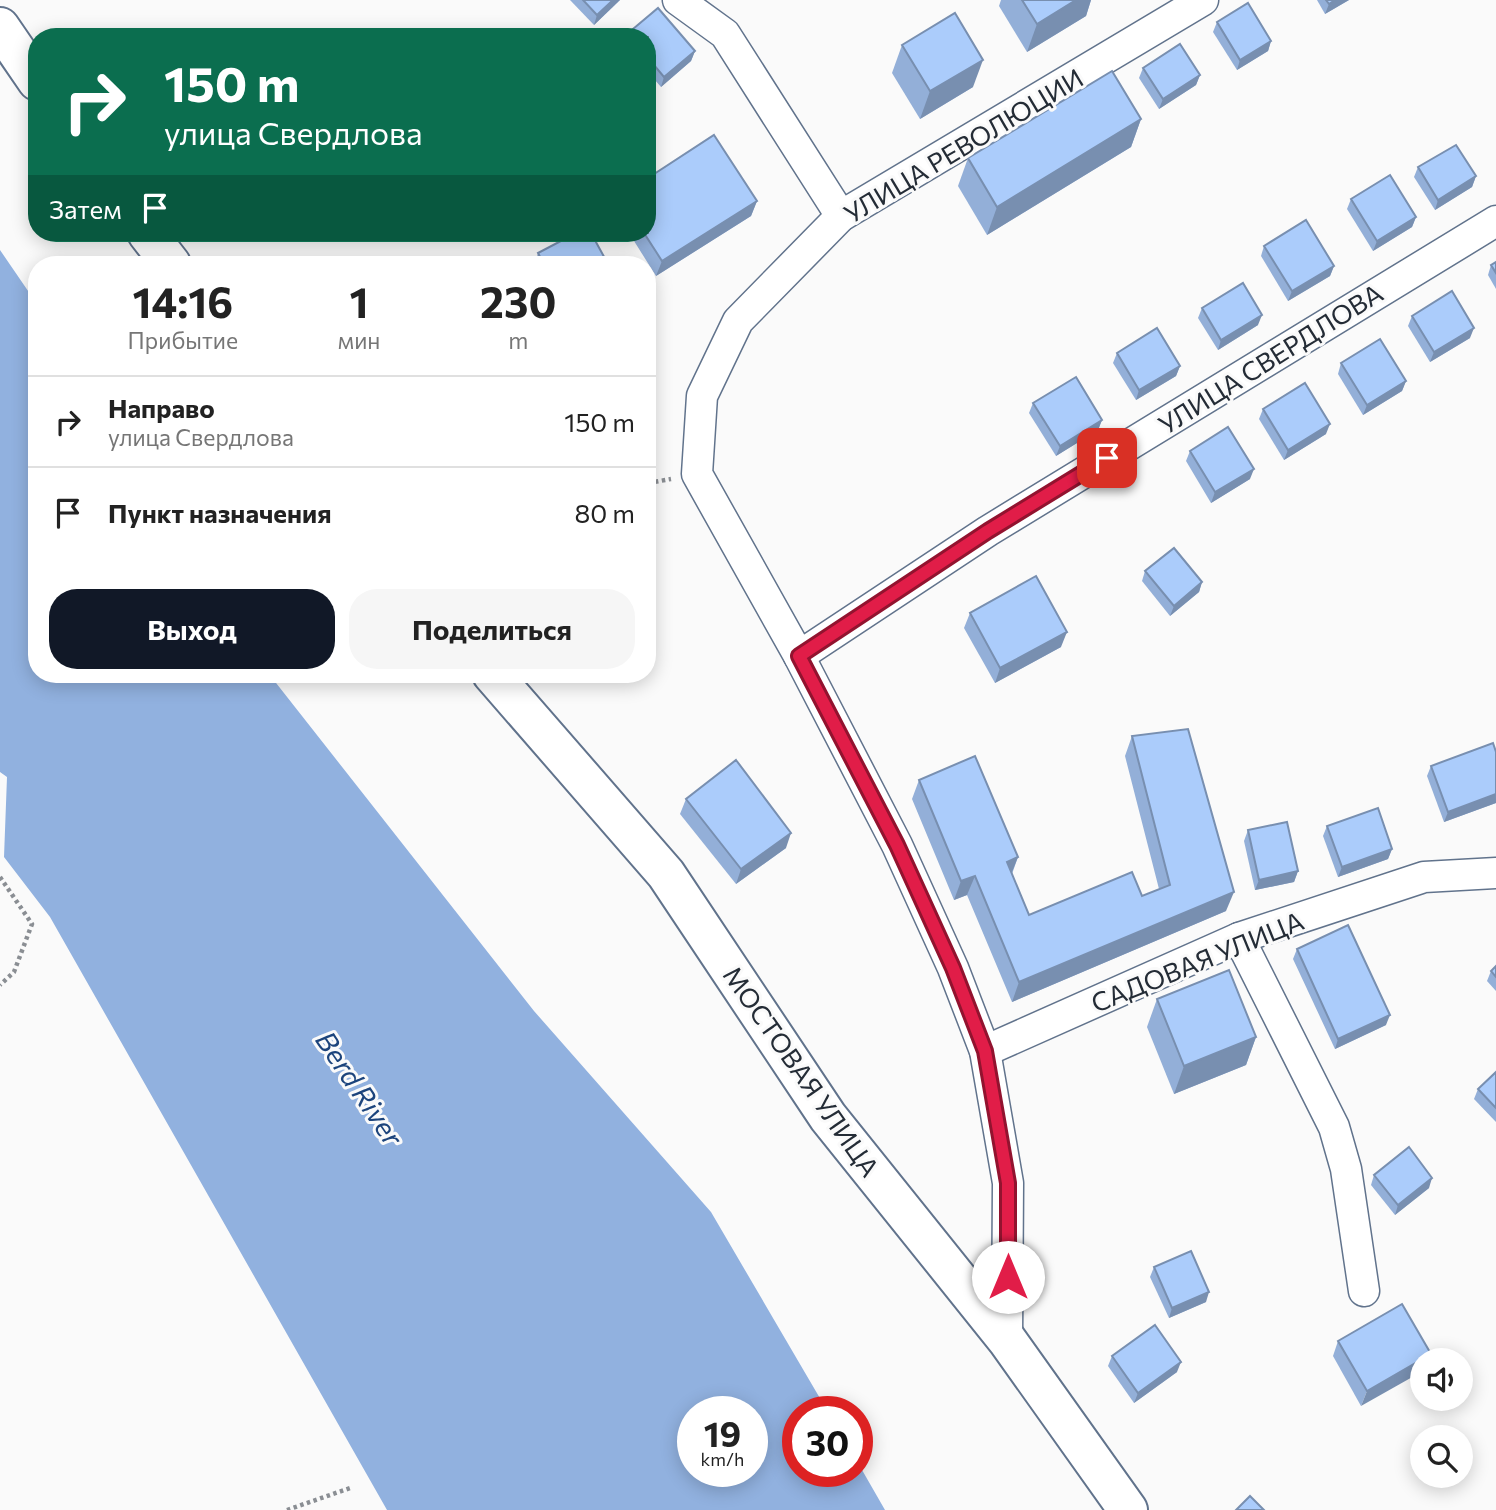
<!DOCTYPE html>
<html lang="ru">
<head>
<meta charset="utf-8">
<style>
  :root { --surface:#fff; --page:#f6f6f6; --text:#222; --muted:#767676; --line:#e0e0e0; --accent:#111827 }
  body { margin:0; font-family:Commissioner,sans-serif; background:var(--page); color:var(--text); height:100vh; display:flex; flex-direction:column; font-size:26px; white-space:nowrap }
  * { box-sizing:border-box; margin:0 }
  p { font-size:23px; color:var(--muted) }
  .icon { flex:none; width:38px; height:38px; fill:none; stroke:currentColor; stroke-width:2; stroke-linecap:round; stroke-linejoin:round }
  .map { position:relative; flex:1; overflow:hidden }
  .side { position:absolute; left:28px; top:256px; width:628px; height:427px; display:flex; flex-direction:column; background:var(--surface); border-radius:28px; box-shadow:0 4px 18px #0003 }
  .side>* { flex:none }
  .top-card { position:absolute; left:28px; top:28px; width:628px; height:214px; border-radius:28px; box-shadow:0 4px 18px #0003; background:#0b6e4f; color:#fff; overflow:hidden }
  .controls { position:absolute; left:1410px; top:1348px; display:grid; gap:14px }
  .controls a { display:grid; place-items:center; width:63px; height:63px; border-radius:50%; background:var(--surface); box-shadow:0 4px 18px #0003; font-size:35px }
  .speed { position:absolute; left:677px; top:1396px; display:flex; gap:14px; font-size:35px; font-weight:700; text-align:center }
  .speed>* { display:grid; place-content:center; width:91px; height:91px; border-radius:50%; background:var(--surface); box-shadow:0 4px 18px #0003; line-height:1 }
  .speed small { font-size:18px; font-weight:400 }
  .speed .limit { border:10px solid #d22; background:#fff; color:#111 }
  .pin { position:absolute; display:grid; place-items:center; width:60px; height:60px; color:#fff; margin:-30px; border-radius:14px; box-shadow:0 4px 10px #0006 }
  .me { position:absolute; width:77px; margin:-38px; rotate:0deg; stroke-linejoin:round; filter:drop-shadow(0 0 5px #0008) }
  .turn { display:flex; align-items:center; gap:24px; height:147px; padding:0 21px; font-size:32px }
  .turn .icon { width:91px; height:91px; stroke-width:2.5 }
  .turn b { display:block; font-size:49px; line-height:60px }
  .then { display:flex; align-items:center; height:66px; padding:0 21px; background:#0003; gap:14px; font-size:26px }
  .eta { display:flex; justify-content:space-evenly; align-items:center; height:119px; text-align:center }
  .eta b { font-size:42px; font-weight:700; line-height:49px }
  .action { display:flex; gap:14px; margin-top:auto; padding:14px 21px }
  .action a { flex:1; height:80px; border-radius:28px; background:var(--accent); color:#fff; font-size:28px; font-weight:700; line-height:80px; text-align:center }
  .action a+a { background:var(--page); color:var(--text) }
  ul { padding:0; list-style:none }
  li { display:flex; align-items:center; gap:21px; height:91px; padding:0 21px; border-top:2px solid var(--line) }
  li div { flex:1 }
  li b { display:block; font-size:26px }
  li em { font-style:normal }
  .map>svg:first-child { display:block }
</style>
</head>
<body>
<div class="map">
<svg width="1496" height="1510" viewBox="0 0 1496 1510">
  <rect width="100%" height="100%" fill="#fafafa"/>
  <path fill="#91b1df" fill-rule="evenodd" d="M 0,250 L 37,304 L 37,674 L 269,674 L 534,1011 L 711,1212 L 828,1412 L 798,1412 L 798,1472 L 858,1472 L 858,1463 L 885,1510 L 387,1510 L 50,917 L 4,857 L 7,777 L 0,772 ZM 693,1412 L 752,1412 L 752,1472 L 693,1472 Z"/>
  <g fill="none" stroke-linecap="round" stroke-linejoin="round">
    <g stroke="#61738c" stroke-width="33">
      <g id="minor">
        <polyline points="678,0 725,34 841,216"/>
        <polyline points="799,656 988,531 1496,221"/>
        <polyline points="1239,938 1334,1127 1346,1169 1364,1291"/>
        <polyline points="985,1051 1239,938 1424,877 1496,873"/>
        <polyline points="1007,1340 1008,1183 985,1051 953,968 897,845 799,656 697,474 702,396 738,321 841,216 1203,0"/>
      </g>
    </g>
    <g stroke="#61738c" stroke-width="42">
      <g id="tertiary">
        <polyline points="0,27 37,81"/>
        <polyline points="147,233 171,264"/>
        <polyline points="492,674 666,874 828,1117 1007,1340 1128,1510"/>
      </g>
    </g>
    <g stroke="#8a8e93" stroke-width="4.5" stroke-dasharray="3.5 3.5" stroke-linecap="butt">
      <polyline points="648,483 671,479"/>
      <polyline points="0,877 32,924 14,972 0,985"/>
      <polyline points="287,1510 353,1487"/>
    </g>
    <use href="#minor" stroke="#fff" stroke-width="30"/>
    <use href="#tertiary" stroke="#fff" stroke-width="38"/>
  </g>
  <g fill="#93afd8">
    <polygon points="570,0 620,0 594,25"/>
    <polygon points="1001,0 1091,0 1086,16 1027,52 999,6"/>
    <polygon points="1317,0 1349,0 1325,14"/>
    <polygon points="658,8 695,51 691,61 661,87 648,72 648,37 626,37 627,34"/>
    <polygon points="1217,22 1271,41 1268,51 1237,70 1213,32"/>
    <polygon points="902,45 973,87 920,119 892,73"/>
    <polygon points="1143,68 1200,75 1196,85 1159,109 1139,78"/>
    <polygon points="1141,119 1131,147 987,235 958,186 968,158"/>
    <polygon points="1418,167 1476,176 1472,187 1435,210 1414,177"/>
    <polygon points="1351,199 1416,217 1412,227 1373,251 1347,209"/>
    <polygon points="757,201 751,216 656,276 629,233 648,233"/>
    <polygon points="519,233 536,233 523,240"/>
    <polygon points="1264,246 1334,266 1330,276 1288,301 1261,256"/>
    <polygon points="538,253 608,264 535,264"/>
    <polygon points="1496,262 1496,289 1488,275 1491,265"/>
    <polygon points="1202,308 1258,325 1218,350 1198,318"/>
    <polygon points="1412,316 1470,338 1430,362 1408,326"/>
    <polygon points="1117,353 1180,366 1176,376 1136,400 1113,363"/>
    <polygon points="1341,363 1406,381 1402,391 1363,415 1338,374"/>
    <polygon points="1033,403 1102,420 1098,430 1056,456 1029,413"/>
    <polygon points="1263,409 1326,434 1284,460 1259,419"/>
    <polygon points="1190,451 1250,479 1211,503 1186,461"/>
    <polygon points="1145,571 1202,582 1199,592 1170,616 1142,581"/>
    <polygon points="970,613 1061,647 995,683 964,628"/>
    <polygon points="1132,736 1226,911 1012,1002 967,895 954,900 912,799 919,780 1018,857 1012,874 1029,915 1142,896 1159,889 1125,756"/>
    <polygon points="1496,752 1496,803 1444,822 1427,776 1431,766"/>
    <polygon points="686,799 786,848 736,884 680,814"/>
    <polygon points="1327,826 1392,849 1388,859 1338,877 1323,836"/>
    <polygon points="1248,830 1298,871 1294,882 1255,890 1244,841"/>
    <polygon points="1297,949 1386,1025 1335,1049 1293,959"/>
    <polygon points="1496,966 1496,991 1487,981 1491,971"/>
    <polygon points="1157,999 1256,1037 1246,1065 1174,1094 1147,1027"/>
    <polygon points="1496,1072 1496,1122 1474,1099 1478,1089"/>
    <polygon points="1374,1175 1429,1188 1395,1215 1371,1185"/>
    <polygon points="1154,1267 1206,1302 1169,1318 1150,1277"/>
    <polygon points="1402,1304 1361,1406 1333,1356 1338,1341"/>
    <polygon points="1112,1356 1177,1372 1134,1403 1108,1366"/>
  </g>
  <g fill="#788fb0">
    <polygon points="613,0 620,0 594,25 597,15"/>
    <polygon points="1076,0 1091,0 1086,16 1027,52 1037,24"/>
    <polygon points="1335,0 1349,0 1325,14 1329,4"/>
    <polygon points="1271,41 1268,51 1237,70 1240,60"/>
    <polygon points="695,51 691,61 661,87 664,77"/>
    <polygon points="983,60 973,87 920,119 930,91"/>
    <polygon points="1200,75 1196,85 1159,109 1163,99"/>
    <polygon points="1141,119 1131,147 987,235 997,207"/>
    <polygon points="1476,176 1472,187 1435,210 1438,200"/>
    <polygon points="757,201 751,216 656,276 662,261"/>
    <polygon points="1416,217 1412,227 1373,251 1377,241"/>
    <polygon points="526,233 536,233 523,240"/>
    <polygon points="1334,266 1330,276 1288,301 1292,291"/>
    <polygon points="1262,315 1258,325 1218,350 1221,340"/>
    <polygon points="1474,328 1470,338 1430,362 1434,352"/>
    <polygon points="1180,366 1176,376 1136,400 1139,390"/>
    <polygon points="1406,381 1402,391 1363,415 1367,405"/>
    <polygon points="1102,420 1098,430 1056,456 1060,446"/>
    <polygon points="1330,424 1326,434 1284,460 1288,450"/>
    <polygon points="1254,469 1250,479 1211,503 1215,492"/>
    <polygon points="1202,582 1199,592 1170,616 1174,606"/>
    <polygon points="1067,632 1061,647 995,683 1000,668"/>
    <polygon points="1496,794 1496,803 1444,822 1448,812"/>
    <polygon points="791,833 786,848 736,884 741,869"/>
    <polygon points="1392,849 1388,859 1338,877 1342,867"/>
    <polygon points="1018,857 1010,877 1007,862"/>
    <polygon points="1298,871 1294,882 1255,890 1259,880"/>
    <polygon points="975,876 967,895 954,900 961,881"/>
    <polygon points="1234,892 1226,911 1012,1002 1019,982"/>
    <polygon points="1390,1015 1386,1025 1335,1049 1338,1039"/>
    <polygon points="1256,1037 1246,1065 1174,1094 1184,1066"/>
    <polygon points="1432,1178 1429,1188 1395,1215 1398,1205"/>
    <polygon points="1209,1292 1206,1302 1169,1318 1172,1308"/>
    <polygon points="1431,1354 1429,1360 1423,1360 1423,1371 1361,1406 1367,1391"/>
    <polygon points="1181,1362 1177,1372 1134,1403 1138,1393"/>
  </g>
  <g fill="#abccfb" stroke="#788fb0" stroke-width="2">
    <polygon points="583,0 613,0 597,15"/>
    <polygon points="1022,0 1076,0 1037,24"/>
    <polygon points="1326,0 1335,0 1329,4"/>
    <polygon points="1248,3 1271,41 1240,60 1217,22"/>
    <polygon points="658,8 695,51 664,77 648,58 648,37 630,37 627,34"/>
    <polygon points="955,13 983,60 930,91 902,45"/>
    <polygon points="1180,44 1200,75 1163,99 1143,68"/>
    <polygon points="1112,71 1141,119 997,207 968,158"/>
    <polygon points="714,135 757,201 662,261 644,233 648,233 648,178"/>
    <polygon points="1456,145 1476,176 1438,200 1418,167"/>
    <polygon points="1390,175 1416,217 1377,241 1351,199"/>
    <polygon points="1306,220 1334,266 1292,291 1264,246"/>
    <polygon points="576,233 591,233 608,264 544,264 538,253"/>
    <polygon points="1496,262 1496,273 1491,265"/>
    <polygon points="1243,283 1262,315 1221,340 1202,308"/>
    <polygon points="1452,291 1474,328 1434,352 1412,316"/>
    <polygon points="1157,328 1180,366 1139,390 1117,353"/>
    <polygon points="1380,339 1406,381 1367,405 1341,363"/>
    <polygon points="1076,377 1102,420 1060,446 1033,403"/>
    <polygon points="1305,383 1330,424 1288,450 1263,409"/>
    <polygon points="1228,427 1254,469 1215,492 1190,451"/>
    <polygon points="1174,548 1202,582 1174,606 1145,571"/>
    <polygon points="1036,576 1067,632 1000,668 970,613"/>
    <polygon points="1188,729 1234,892 1019,982 975,876 961,881 919,780 975,756 1018,857 1007,862 1029,915 1132,872 1142,896 1170,885 1132,736"/>
    <polygon points="1493,743 1496,752 1496,794 1448,812 1431,766"/>
    <polygon points="736,760 791,833 741,869 686,799"/>
    <polygon points="1378,808 1392,849 1342,867 1327,826"/>
    <polygon points="1287,822 1298,871 1259,880 1248,830"/>
    <polygon points="1348,925 1390,1015 1338,1039 1297,949"/>
    <polygon points="1496,966 1496,977 1491,971"/>
    <polygon points="1229,970 1256,1037 1184,1066 1157,999"/>
    <polygon points="1496,1072 1496,1108 1478,1089"/>
    <polygon points="1409,1147 1432,1178 1398,1205 1374,1175"/>
    <polygon points="1191,1251 1209,1292 1172,1308 1154,1267"/>
    <polygon points="1402,1304 1431,1354 1367,1391 1338,1341"/>
    <polygon points="1155,1325 1181,1362 1138,1393 1112,1356"/>
    <polygon points="1250,1496 1264,1510 1236,1510"/>
  </g>
  <g fill="none" stroke-linecap="round" stroke-linejoin="round">
    <g stroke="#92132f" stroke-width="18">
      <polyline id="route" points="1008,1277 1008,1183 985,1051 953,968 897,845 799,656 988,531 1107,458"/>
    </g>
    <use href="#route" stroke="#e11d48" stroke-width="12"/>
  </g>
  <g text-anchor="middle" dominant-baseline="central" stroke-width="6" stroke-linejoin="round" paint-order="stroke">
    <g font-size="26" fill="#242c36" stroke="#fafafa">
      <text transform="translate(963 145) rotate(-31)">УЛИЦА РЕВОЛЮЦИИ</text>
      <text transform="translate(1270 358) rotate(-32)">УЛИЦА СВЕРДЛОВА</text>
      <text transform="translate(1197 961) rotate(-22)">САДОВАЯ УЛИЦА</text>
      <text transform="translate(802 1071) rotate(55)">МОСТОВАЯ УЛИЦА</text>
    </g>
    <g font-size="28" font-style="italic" fill="#1c447c" stroke="#fafafa">
      <text transform="translate(360 1088) rotate(56)">Berd River</text>
    </g>
  </g>
</svg>
<div class="controls">
<a><svg class="icon" aria-label="sound" viewBox="0 0 24 24"><path d="M4 9h4l5-4v14l-5-4H4zM17 9q2 3 0 6"/></svg></a>
<a><svg class="icon" aria-label="search" viewBox="0 0 24 24"><circle cx="10" cy="10" r="6"/><path d="M15 15l6 6"/></svg></a>
</div>
<div class="speed"><div>19<small>km/h</small></div><div class="limit">30</div></div>
<div class="pin" style="left:1107px;top:458px;background:#d93025"><svg class="icon" aria-label="arrive" viewBox="0 0 24 24"><path d="M6 21V4h12l-3 4 3 4H6"/></svg></div>
<svg class="me" style="left:1008px;top:1277px" viewBox="-20 -20 40 40"><circle r="19" fill="#fff"/><path d="M0-13L10 11 0 6-10 11z" fill="#e11d48"/></svg>
<div class="top-card">
<div class="turn"><svg class="icon" aria-label="right" viewBox="0 0 24 24"><path d="M7 20v-9h11M14 6l5 5-5 5"/></svg><div><b>150 m</b>улица Свердлова</div></div>
<div class="then">Затем<svg class="icon" aria-label="arrive" viewBox="0 0 24 24"><path d="M6 21V4h12l-3 4 3 4H6"/></svg></div>
</div>
<section class="side">
<div class="eta">
<div><b>14:16</b><p>Прибытие</p></div>
<div><b>1</b><p>мин</p></div>
<div><b>230</b><p>m</p></div>
</div>
<ul>
<li><svg class="icon" aria-label="right" viewBox="0 0 24 24"><path d="M7 20v-9h11M14 6l5 5-5 5"/></svg><div><b>Направо</b><p>улица Свердлова</p></div><em>150 m</em></li>
<li><svg class="icon" aria-label="arrive" viewBox="0 0 24 24"><path d="M6 21V4h12l-3 4 3 4H6"/></svg><div><b>Пункт назначения</b></div><em>80 m</em></li>
</ul>
<div class="action"><a>Выход</a><a>Поделиться</a></div>
</section>
</div>
</body>
</html>
